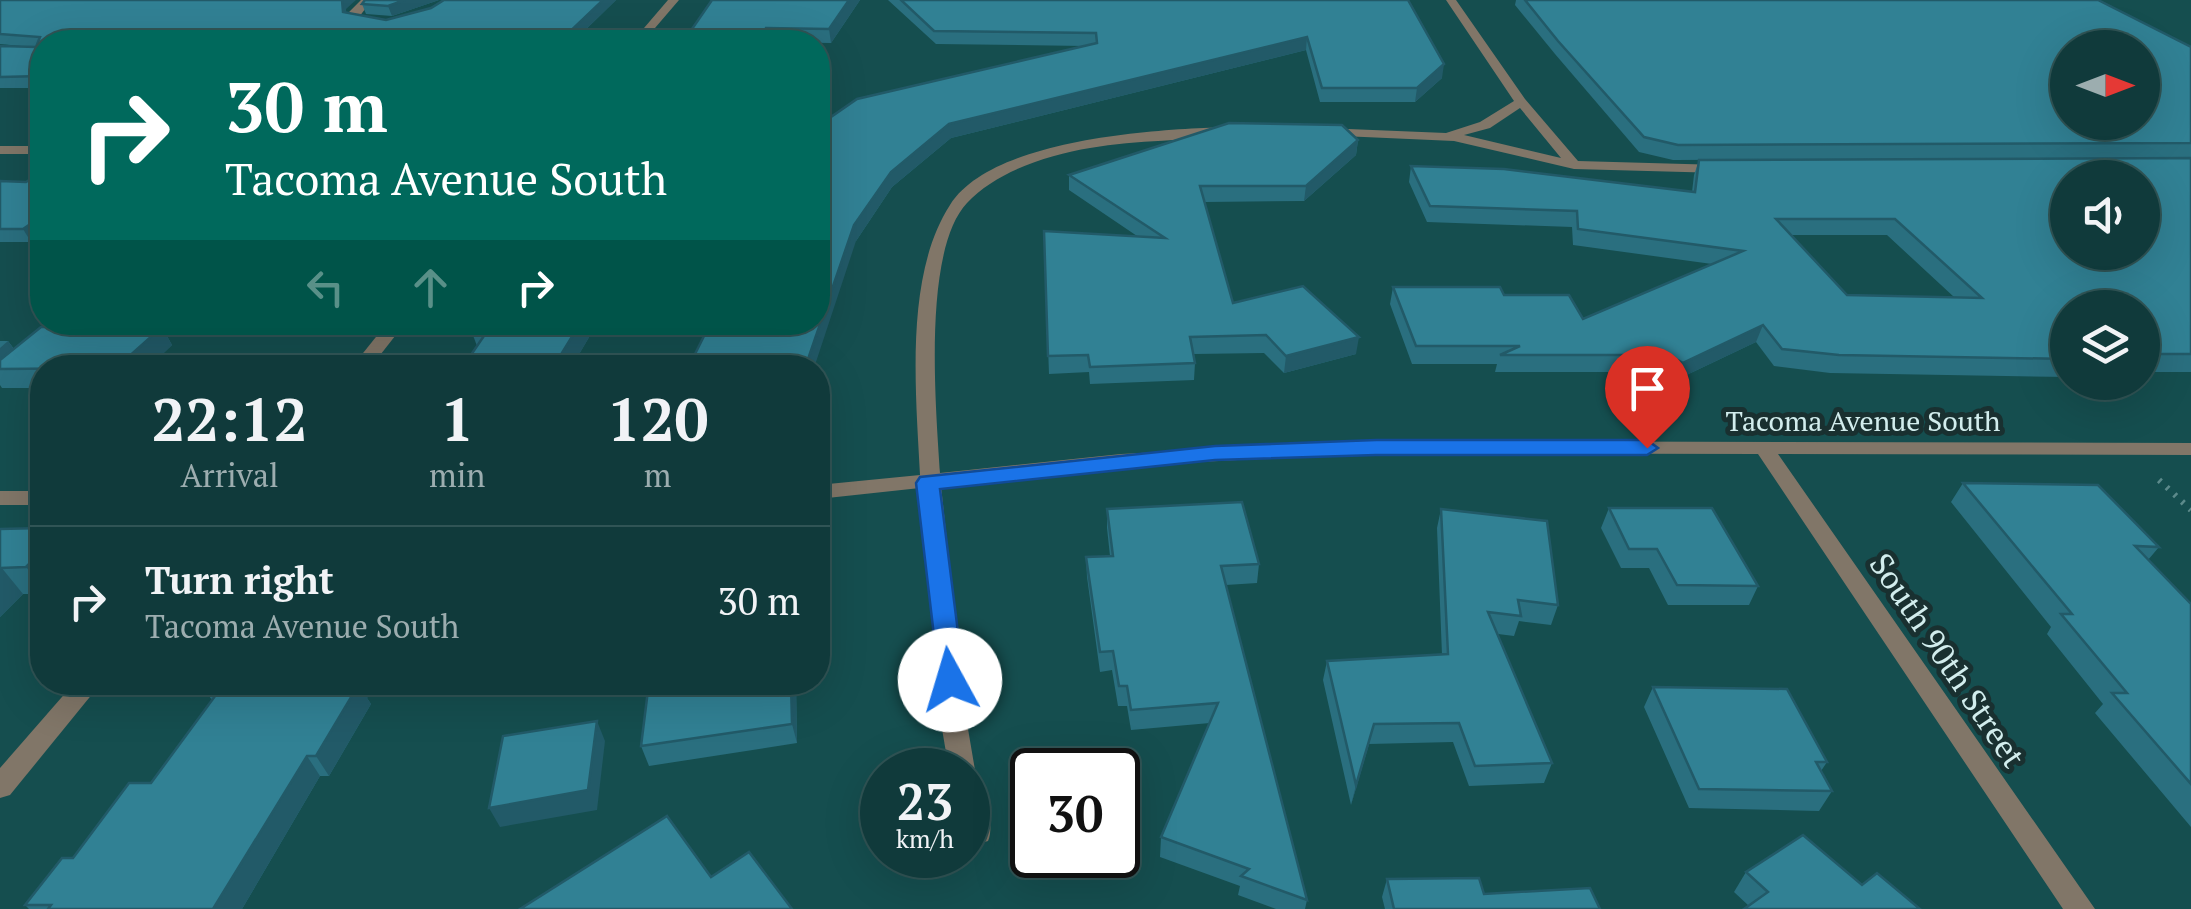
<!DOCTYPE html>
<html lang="en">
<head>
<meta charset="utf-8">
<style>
  :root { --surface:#103a3b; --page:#194142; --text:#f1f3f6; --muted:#9cadaf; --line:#305455 }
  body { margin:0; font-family:"PT Serif",serif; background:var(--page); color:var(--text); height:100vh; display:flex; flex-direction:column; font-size:38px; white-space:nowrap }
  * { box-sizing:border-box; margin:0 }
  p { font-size:32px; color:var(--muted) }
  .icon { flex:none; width:55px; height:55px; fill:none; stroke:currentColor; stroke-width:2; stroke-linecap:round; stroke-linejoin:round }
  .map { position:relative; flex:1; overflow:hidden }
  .details { position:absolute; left:30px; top:355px; width:800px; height:340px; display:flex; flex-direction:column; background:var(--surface); border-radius:40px; box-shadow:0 10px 40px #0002,0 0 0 2px var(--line) }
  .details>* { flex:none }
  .banner { position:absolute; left:30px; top:30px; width:800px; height:305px; border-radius:40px; box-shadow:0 10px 40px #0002,0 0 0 2px var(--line); background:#00695c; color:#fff; overflow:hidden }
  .needle { width:65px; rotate:90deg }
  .fabs { position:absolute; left:2050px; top:30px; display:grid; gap:20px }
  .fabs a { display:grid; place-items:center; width:110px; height:110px; border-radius:50%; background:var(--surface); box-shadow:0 10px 40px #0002,0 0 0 2px var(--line); font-size:50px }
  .speed { position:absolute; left:860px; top:748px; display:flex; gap:20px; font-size:50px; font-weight:700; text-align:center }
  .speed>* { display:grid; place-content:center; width:130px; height:130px; border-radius:50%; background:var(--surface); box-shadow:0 10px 40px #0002,0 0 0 2px var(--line); line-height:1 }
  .speed small { font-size:25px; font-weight:400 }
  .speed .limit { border:5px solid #111; border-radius:15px; background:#fff; color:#111 }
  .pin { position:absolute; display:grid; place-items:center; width:85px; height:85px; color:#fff; margin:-102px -42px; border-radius:50% 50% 50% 0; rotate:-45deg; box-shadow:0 0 10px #0007 }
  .pin .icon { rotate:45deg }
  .me { position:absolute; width:110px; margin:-55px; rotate:354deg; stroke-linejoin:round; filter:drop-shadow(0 0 8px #0008) }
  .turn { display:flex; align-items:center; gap:35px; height:210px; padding:0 30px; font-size:45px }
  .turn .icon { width:130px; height:130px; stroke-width:2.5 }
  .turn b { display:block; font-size:70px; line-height:85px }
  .lanes { display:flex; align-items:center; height:95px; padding:0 30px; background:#0003; justify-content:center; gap:50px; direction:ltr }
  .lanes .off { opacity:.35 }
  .eta { display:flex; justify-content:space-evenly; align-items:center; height:170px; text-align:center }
  .eta b { font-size:60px; font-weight:600; line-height:70px }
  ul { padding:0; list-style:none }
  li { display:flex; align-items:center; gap:30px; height:150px; padding:0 30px; border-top:2px solid var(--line) }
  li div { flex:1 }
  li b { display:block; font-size:38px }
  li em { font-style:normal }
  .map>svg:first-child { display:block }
</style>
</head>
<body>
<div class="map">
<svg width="2191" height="909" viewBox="0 0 2191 909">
  <rect width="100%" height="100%" fill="#154e4f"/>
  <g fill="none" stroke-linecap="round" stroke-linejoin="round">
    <polyline stroke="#5c8a8b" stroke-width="6" stroke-dasharray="2.5 8" stroke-linecap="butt" points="2159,480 2191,510"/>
    <polygon fill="#817668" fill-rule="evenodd" points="361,0 372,0 359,17 379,20 379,24 349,21 349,12"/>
    <g fill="#817668" fill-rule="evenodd">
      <polygon points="668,0 679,0 643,42 632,42"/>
      <path d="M 1446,0 L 1456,0 L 1525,99 L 1578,161 L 1721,165 L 1728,169 L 1721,173 L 1574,169 L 1454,141 L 1319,135 L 1319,129 L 1324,128 L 1446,133 L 1480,122 L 1514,101 ZM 1520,108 L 1561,158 L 1464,135 L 1490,128 Z"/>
      <path d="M 1230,127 L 1235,128 L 1235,134 C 1187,142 1138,139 1090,148 C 1048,155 997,171 967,203 C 922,251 936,409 940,473 L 1121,454 L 1376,441 L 2191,443 L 2191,455 L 1778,454 L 2095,909 L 2063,909 L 1758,454 L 1376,453 L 1121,466 L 941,486 L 967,723 L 975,770 L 968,779 L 968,770 L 949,770 L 941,723 L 920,488 L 818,499 L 818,485 L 920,475 C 916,393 904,276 950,205 C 992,138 1159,129 1230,127 Z"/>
      <rect x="0" y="146" width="42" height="8"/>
      <polygon points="388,322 406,322 370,368 351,368"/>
      <rect x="0" y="491" width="42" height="14"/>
      <polygon points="75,682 102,682 10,795 0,798 0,768"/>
      <path d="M 968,780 L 978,783 C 985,798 995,825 988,841 L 978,844 L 968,839 Z"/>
    </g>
  </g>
  <g fill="#2a6f7f" fill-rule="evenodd">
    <polygon points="0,0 346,9 346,13 386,20 431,8 616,0 573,42 42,42 42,88 0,88 0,46 31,47 0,44"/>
    <polygon points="439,0 392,16 366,14 362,4"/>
    <polygon points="712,0 860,0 831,43 769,42"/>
    <polygon points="888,0 1408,0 1442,78 1415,102 1320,102 1306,50 951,138 892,187 856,241 818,126 1085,46 936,44"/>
    <polygon points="1516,0 2098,0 2191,47 2191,158 1673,160 1639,152 1555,54 1515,5"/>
    <polygon points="1358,140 1356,155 1304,201 1205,202 1233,303 1356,354 1284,373 1264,353 1194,354 1195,363 1194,380 1090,384 1089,372 1049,374 1044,231 1137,236 1069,190 1069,175"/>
    <path d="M 2191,158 L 2191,372 L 2142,372 L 2142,308 L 2068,308 L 2068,377 L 1830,373 L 1774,366 L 1756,342 L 1676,380 L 1662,372 L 1495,372 L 1497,364 L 1412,364 L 1390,304 L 1393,287 L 1504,295 L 1583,319 L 1712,264 L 1573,245 L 1572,227 L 1427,222 L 1409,182 L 1411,166 L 1692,192 L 1694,175 L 1699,160 ZM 1791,235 L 1887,235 L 1954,297 L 1847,295 Z"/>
    <polygon points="42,172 42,235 31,242 0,242 0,181 26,182"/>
    <polygon points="477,322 598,322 575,361 587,368 477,346 471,330"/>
    <polygon points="162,327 172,345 148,368 42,368 42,388 2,388 0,385 0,341 8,341 14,349"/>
    <polygon points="1963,483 2159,547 2148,560 2191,604 2191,827 2095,713 2103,704 2047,634 2051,627 1951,502"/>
    <polygon points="1609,508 1758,586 1749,605 1668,605 1649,568 1621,568 1601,528"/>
    <polygon points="1107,509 1259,564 1257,583 1226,585 1307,900 1305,909 1276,909 1238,895 1240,886 1160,857 1161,837 1210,723 1131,730 1127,706 1118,706 1112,670 1100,672 1087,577 1086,557 1110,556 1107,528"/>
    <polygon points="1441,509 1558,605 1551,625 1519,621 1514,636 1498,634 1552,763 1544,783 1469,786 1453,742 1369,744 1351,805 1323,680 1327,661 1442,655 1437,528"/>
    <polygon points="42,528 42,594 23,594 0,617 0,529"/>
    <polygon points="213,682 376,682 367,698 371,704 329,776 320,776 242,909 29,909 25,905 151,783 212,700 206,692"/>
    <polygon points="796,682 797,743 649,766 641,746"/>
    <polygon points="1653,687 1827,762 1821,771 1832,791 1819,811 1689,808 1644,707"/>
    <polygon points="1746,872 1862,885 1749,906 1734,892"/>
    <polygon points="1387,879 1484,894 1600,909 1385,909 1382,897"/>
  </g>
  <g fill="#225a68">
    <polygon points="342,0 356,0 346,9 347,22 343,12"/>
    <polygon points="405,0 439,0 392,16 388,6"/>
    <polygon points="603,0 616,0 573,42 559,42"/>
    <polygon points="849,0 860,0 831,43 829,29"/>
    <polygon points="766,28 768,42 758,42"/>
    <polygon points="1307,37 1306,50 951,138 892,187 856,241 814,368 805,368 854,225 891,172 949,124"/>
    <polygon points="1444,64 1442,78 1415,102 1417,88"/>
    <polygon points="1358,140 1356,155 1304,201 1306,186"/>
    <polygon points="42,216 42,235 31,242 23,229"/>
    <polygon points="581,322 598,322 571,368 557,361"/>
    <polygon points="1763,325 1756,342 1676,380 1683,363"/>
    <polygon points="162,327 172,345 148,368 116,368"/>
    <polygon points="1359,337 1356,354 1284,373 1286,356"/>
    <polygon points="8,341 21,359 0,369 0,348"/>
    <polygon points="42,551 42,587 26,567"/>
    <polygon points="1,567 23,594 0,617 0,568"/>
    <polygon points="352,682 376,682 367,698 371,704 329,776 316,756"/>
    <polygon points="791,682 796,682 797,743 792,724"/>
    <polygon points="597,721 605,741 597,810 500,827 489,808"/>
    <polygon points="1374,724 1369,744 1351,805 1356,785"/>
    <polygon points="307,756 320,776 242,909 213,909"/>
  </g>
  <g fill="#318194" stroke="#225a68" stroke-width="2.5" fill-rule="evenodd">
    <polygon points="0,0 342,0 343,12 386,20 431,8 444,0 603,0 559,42 42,42 42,76 0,77 0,46 36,47 40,37 0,34"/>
    <polygon points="365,0 405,0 388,6 362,4"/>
    <polygon points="712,0 849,0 829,29 766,28 758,42 683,42"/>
    <polygon points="901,0 1408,0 1444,64 1417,88 1322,88 1307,37 949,124 891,172 854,225 805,368 672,368 675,362 691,362 711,322 818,322 818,126 857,99 1097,43 1096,33 934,31"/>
    <path d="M 1525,0 L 2098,0 L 2191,47 L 2191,143 L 1678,145 L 1644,137 L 1558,41 ZM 2068,48 L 2142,48 L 2142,122 L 2068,122 Z"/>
    <polygon points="1229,123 1342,125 1358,140 1306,186 1200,186 1233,303 1303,286 1359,337 1286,356 1266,335 1190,337 1195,363 1090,367 1088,355 1048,356 1044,231 1165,238 1069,175"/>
    <path d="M 2191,158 L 2191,354 L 2142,354 L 2142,308 L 2068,308 L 2068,359 L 1839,355 L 1782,349 L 1763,325 L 1683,363 L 1669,355 L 1500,355 L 1520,346 L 1416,346 L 1393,287 L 1500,287 L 1504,295 L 1569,295 L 1583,319 L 1743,251 L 1578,229 L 1577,211 L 1430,206 L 1411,166 L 1504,169 L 1695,192 L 1699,160 ZM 2068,178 L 2142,178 L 2142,252 L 2068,252 ZM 1776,219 L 1895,219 L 1982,298 L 1847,295 Z"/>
    <polygon points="42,172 42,216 23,229 0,229 0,181 26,182"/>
    <polygon points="477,322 581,322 557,361 585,361 581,368 462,368 488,330 471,330"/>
    <polygon points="41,327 162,327 116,368 0,369 0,360"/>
    <polygon points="1963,483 2098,485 2159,547 2135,546 2191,604 2191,784 2112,693 2127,693 2061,614 2072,614"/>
    <polygon points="1242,502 1259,564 1221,566 1307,900 1241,876 1249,869 1161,837 1218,703 1131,710 1127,686 1119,686 1113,651 1100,652 1086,557 1113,556 1107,509"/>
    <polygon points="1609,508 1712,508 1758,586 1677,585 1657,549 1629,549"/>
    <polygon points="1441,509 1547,521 1558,605 1518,600 1521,616 1488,612 1552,763 1475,766 1459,723 1374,724 1356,785 1327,661 1448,654"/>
    <polygon points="42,528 42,551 26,567 0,568 0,529"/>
    <polygon points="213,682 352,682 351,684 359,684 316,756 307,756 213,909 48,909 51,905 25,905 62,858 73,858 129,783 151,783 218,692 206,692"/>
    <polygon points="649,682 791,682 792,724 641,746"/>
    <polygon points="1653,687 1787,689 1827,762 1816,762 1832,791 1699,789"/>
    <polygon points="597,721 588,790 489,808 503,736"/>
    <polygon points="667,816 711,877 749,852 792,909 520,909"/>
    <polygon points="1803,835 1862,885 1877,873 1920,909 1744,909 1768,892 1746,872"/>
    <polygon points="1479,878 1484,894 1590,888 1600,909 1394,909 1387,879"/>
  </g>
  <polygon fill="#1a73e8" stroke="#114b97" stroke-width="2.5" points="1376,440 1647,440 1658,448 1647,455 1376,455 1215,460 940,489 964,680 960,687 940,687 916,483 920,477 1215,446"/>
  <g text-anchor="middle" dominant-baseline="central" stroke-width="10" stroke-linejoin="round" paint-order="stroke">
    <g font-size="28" fill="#d2eded" stroke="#193030">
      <text x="1863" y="420">Tacoma Avenue South</text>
    </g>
    <g font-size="32" fill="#d2eded" stroke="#193030">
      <text transform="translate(1948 660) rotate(56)">South 90th Street</text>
    </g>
  </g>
</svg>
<div class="fabs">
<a><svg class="needle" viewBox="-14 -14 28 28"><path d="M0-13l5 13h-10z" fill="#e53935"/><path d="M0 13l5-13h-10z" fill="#9cadaf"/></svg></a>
<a><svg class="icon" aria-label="sound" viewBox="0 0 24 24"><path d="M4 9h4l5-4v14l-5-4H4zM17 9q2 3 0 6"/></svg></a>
<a><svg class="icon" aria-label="layers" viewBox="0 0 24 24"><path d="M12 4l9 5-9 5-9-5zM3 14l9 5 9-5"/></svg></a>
</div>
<div class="speed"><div>23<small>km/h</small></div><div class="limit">30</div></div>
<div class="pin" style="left:1647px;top:448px;background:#d93025"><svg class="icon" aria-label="arrive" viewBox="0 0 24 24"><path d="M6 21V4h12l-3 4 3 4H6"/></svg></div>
<svg class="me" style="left:950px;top:680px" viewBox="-20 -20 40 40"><circle r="19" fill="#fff"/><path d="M0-13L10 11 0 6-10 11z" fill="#1a73e8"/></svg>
<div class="banner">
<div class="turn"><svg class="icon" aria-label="right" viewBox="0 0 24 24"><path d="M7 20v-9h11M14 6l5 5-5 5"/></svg><div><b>30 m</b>Tacoma Avenue South</div></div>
<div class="lanes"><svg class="icon off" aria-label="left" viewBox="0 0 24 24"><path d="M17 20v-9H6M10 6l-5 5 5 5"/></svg><svg class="icon off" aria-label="ahead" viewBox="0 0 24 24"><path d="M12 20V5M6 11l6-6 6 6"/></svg><svg class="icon" aria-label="right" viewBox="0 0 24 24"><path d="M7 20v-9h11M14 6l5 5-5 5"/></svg></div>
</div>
<section class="details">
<div class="eta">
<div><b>22:12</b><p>Arrival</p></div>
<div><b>1</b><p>min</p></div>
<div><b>120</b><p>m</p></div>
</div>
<ul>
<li><svg class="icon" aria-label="right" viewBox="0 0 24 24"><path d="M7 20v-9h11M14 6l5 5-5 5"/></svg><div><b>Turn right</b><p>Tacoma Avenue South</p></div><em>30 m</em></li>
</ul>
</section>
</div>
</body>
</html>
